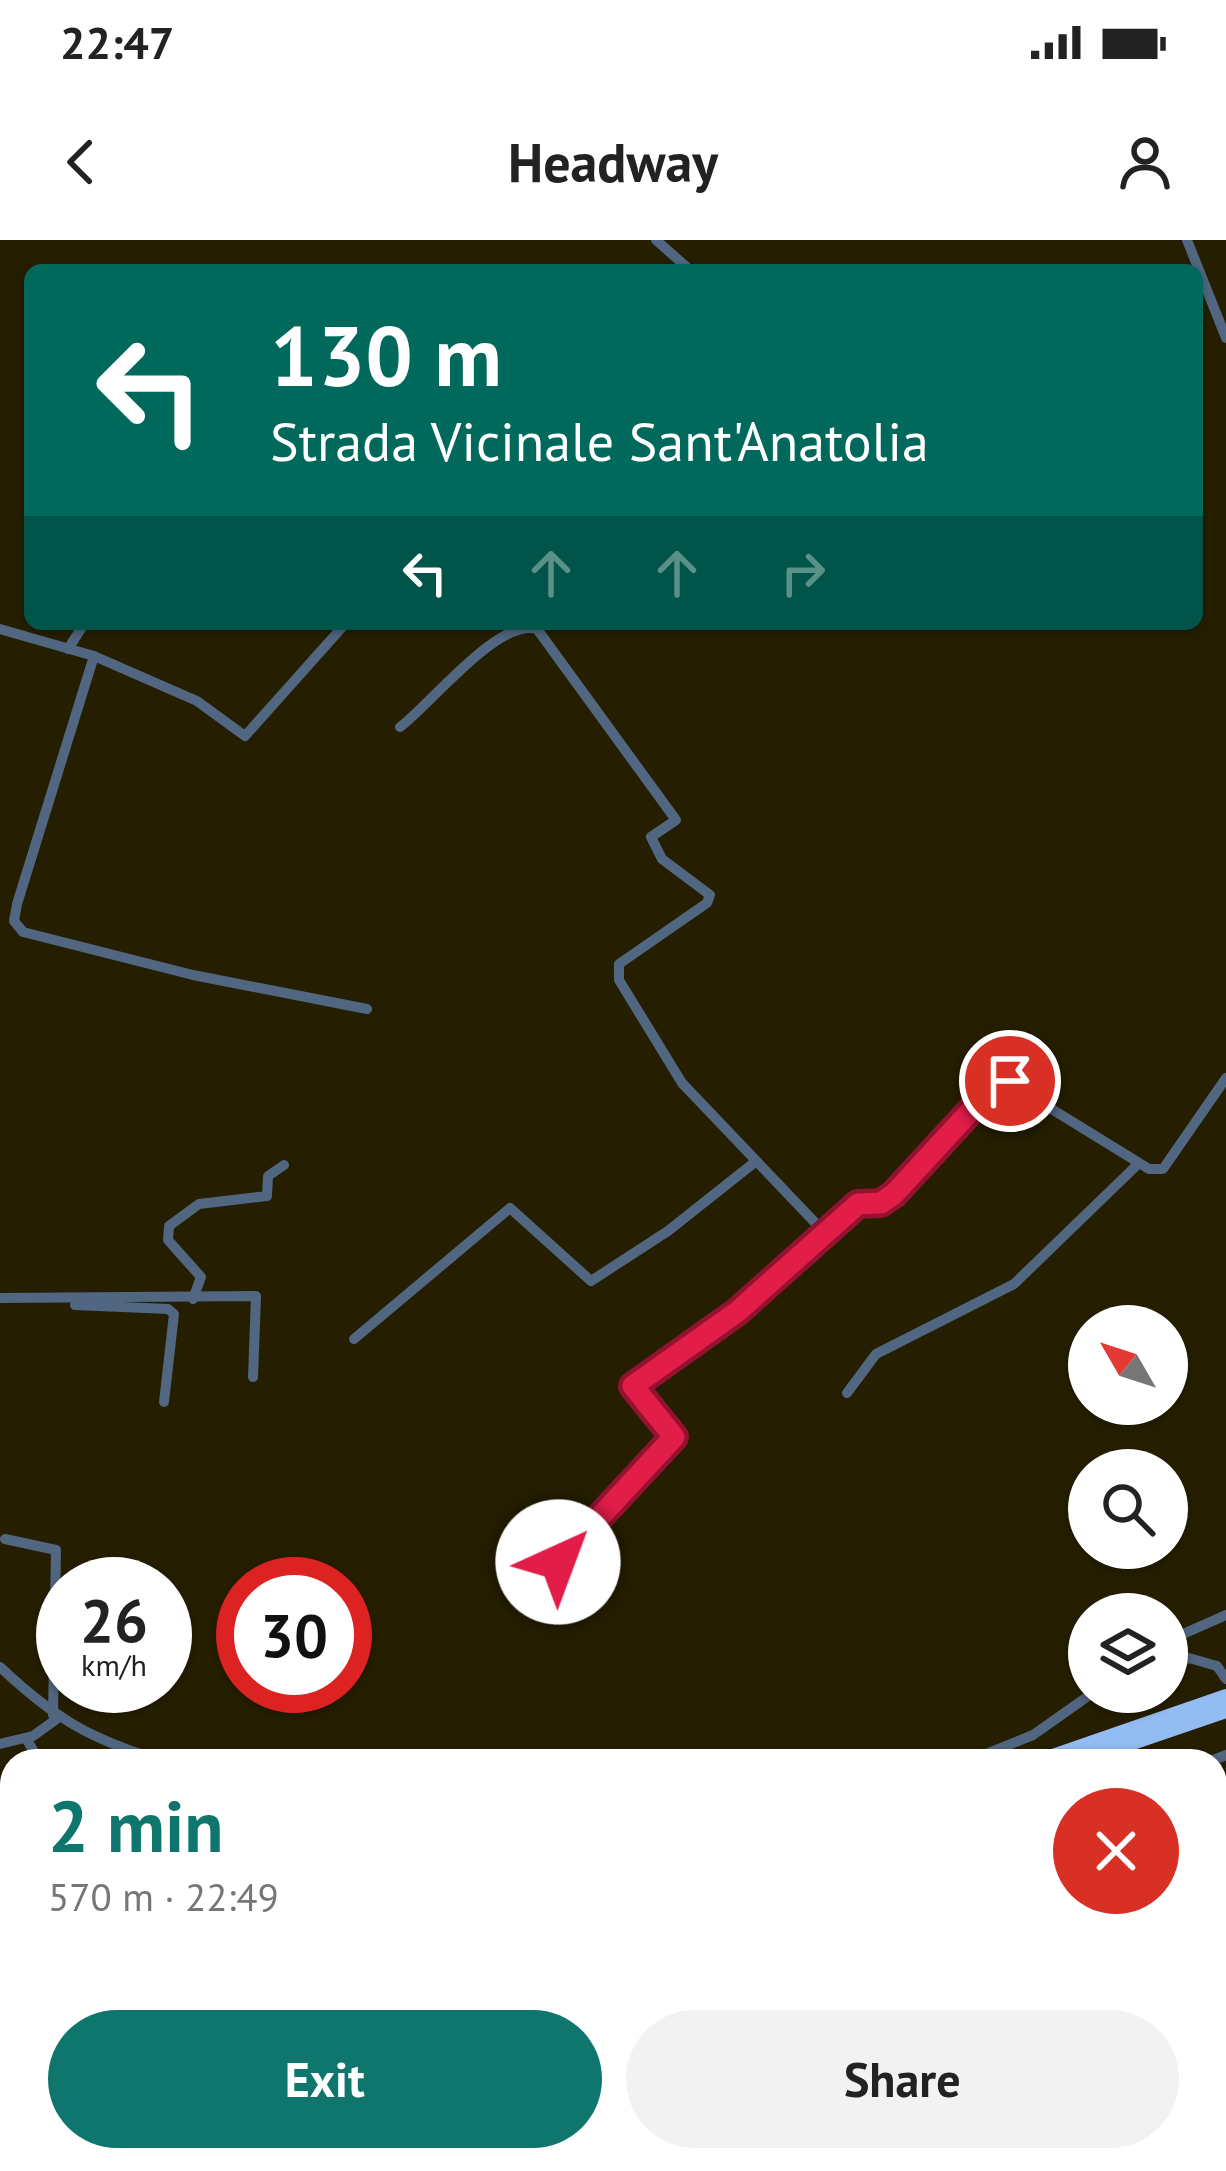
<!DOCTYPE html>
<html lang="en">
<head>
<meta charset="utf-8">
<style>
  :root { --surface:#fff; --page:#f2f2f2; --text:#222; --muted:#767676; --accent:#0f766e }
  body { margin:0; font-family:"PT Sans",sans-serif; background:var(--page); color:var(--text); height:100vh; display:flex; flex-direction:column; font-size:45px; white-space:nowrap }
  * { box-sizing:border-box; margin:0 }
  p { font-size:39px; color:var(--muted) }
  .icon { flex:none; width:66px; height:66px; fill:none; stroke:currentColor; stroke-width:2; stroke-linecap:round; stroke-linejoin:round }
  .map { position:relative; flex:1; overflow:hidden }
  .sheet { position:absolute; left:0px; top:1509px; width:1227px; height:423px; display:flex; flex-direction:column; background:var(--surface); border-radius:36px 36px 0 0; box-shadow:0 3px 9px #0004 }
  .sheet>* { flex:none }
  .hud { position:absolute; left:24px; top:24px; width:1179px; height:366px; border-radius:18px; box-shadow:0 3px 9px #0004; background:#00695c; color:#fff; overflow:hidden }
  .needle { width:78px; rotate:309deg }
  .controls { position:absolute; left:1068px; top:1065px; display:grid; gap:24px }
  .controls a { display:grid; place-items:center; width:120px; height:120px; border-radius:50%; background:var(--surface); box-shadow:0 3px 9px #0004; font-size:60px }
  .speed { position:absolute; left:36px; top:1317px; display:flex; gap:24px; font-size:60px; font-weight:700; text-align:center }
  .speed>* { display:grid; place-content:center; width:156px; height:156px; border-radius:50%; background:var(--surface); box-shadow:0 3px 9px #0004; line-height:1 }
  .speed small { font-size:30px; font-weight:400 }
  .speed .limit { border:18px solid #d22; background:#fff; color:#111 }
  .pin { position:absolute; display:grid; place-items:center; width:102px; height:102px; color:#fff; margin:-51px; border:6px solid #fff; border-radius:50%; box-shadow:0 3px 12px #0007 }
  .me { position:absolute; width:132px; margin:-66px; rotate:43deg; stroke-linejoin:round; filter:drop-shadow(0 0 9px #0008) }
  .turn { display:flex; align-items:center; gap:42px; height:252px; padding:0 48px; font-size:54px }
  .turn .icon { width:156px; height:156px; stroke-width:2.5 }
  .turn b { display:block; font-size:84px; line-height:102px }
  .lanes { display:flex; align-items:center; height:114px; padding:0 48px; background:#0003; justify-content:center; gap:60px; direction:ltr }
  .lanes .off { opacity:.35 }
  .round { display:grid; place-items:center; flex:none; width:126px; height:126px; border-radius:63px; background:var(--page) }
  .overview { display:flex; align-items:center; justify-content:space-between; height:204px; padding:0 48px }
  h1 { font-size:72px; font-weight:600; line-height:90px; color:var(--accent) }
  .primary-button { display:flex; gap:24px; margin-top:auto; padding:24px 48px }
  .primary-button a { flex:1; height:138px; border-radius:72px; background:var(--accent); color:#fff; font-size:48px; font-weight:600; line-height:138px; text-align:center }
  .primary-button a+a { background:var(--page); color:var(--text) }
  .status { display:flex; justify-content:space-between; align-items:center; height:84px; padding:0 60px; background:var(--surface); direction:ltr }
  .status svg { height:33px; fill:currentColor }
  header { display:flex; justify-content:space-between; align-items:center; height:156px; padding:0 48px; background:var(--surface); font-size:54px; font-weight:600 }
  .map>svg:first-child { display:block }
</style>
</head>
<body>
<div class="status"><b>22:47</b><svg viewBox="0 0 49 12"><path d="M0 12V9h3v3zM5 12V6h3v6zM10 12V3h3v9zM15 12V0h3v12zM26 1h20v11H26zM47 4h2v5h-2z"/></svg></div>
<header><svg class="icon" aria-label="back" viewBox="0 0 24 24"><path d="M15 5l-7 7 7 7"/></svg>Headway<svg class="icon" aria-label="person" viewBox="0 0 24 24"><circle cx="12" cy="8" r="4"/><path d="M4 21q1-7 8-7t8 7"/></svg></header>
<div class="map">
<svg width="1226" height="1931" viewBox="0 0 1226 1931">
  <rect width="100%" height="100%" fill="#251e00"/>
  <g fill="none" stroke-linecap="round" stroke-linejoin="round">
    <polyline stroke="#776826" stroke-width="3" points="1215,1931 1226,1908"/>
    <g stroke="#516680" stroke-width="10">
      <polyline points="656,0 690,30"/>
      <polyline points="1187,0 1226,98"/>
      <polyline points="0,389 94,416 17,664 14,681 23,692 193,735 367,769"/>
      <polyline points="68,409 84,384"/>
      <polyline points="94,416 197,461 245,496 345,384"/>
      <path d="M 400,487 C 430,465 499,377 537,389 L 676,580 L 651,597 L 662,619 L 710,655 L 707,663 L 619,724 L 619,740 L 682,843 L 825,993"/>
      <polyline points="0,1058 256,1056 253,1137"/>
      <polyline points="193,1059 201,1037 168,1000 169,986 199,964 267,956 268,936 284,925"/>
      <polyline points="75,1065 168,1069 174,1074 164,1162"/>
      <polyline points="354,1099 510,968 591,1041 668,991 755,922"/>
      <polyline points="847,1153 876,1114 1014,1044 1136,926"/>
      <polyline points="5,1299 56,1310 53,1475"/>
      <polyline points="558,1322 674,1197 633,1146 737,1072 858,964 881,963 894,954 1001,838 1149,929 1163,929 1226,838"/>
      <polyline points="1167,1401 1226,1375"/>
      <path d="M 0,1427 C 55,1479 90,1499 162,1521"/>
      <polyline points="1167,1428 1189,1418 1217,1426 1226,1439"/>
      <polyline points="1113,1452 1117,1452"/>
      <polyline points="26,1498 39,1521"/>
      <polyline points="0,1504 33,1496 58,1478"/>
      <polyline points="969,1521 1033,1495 1094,1452"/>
      <polyline points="1211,1521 1226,1515"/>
      <polyline points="0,1725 12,1727"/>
      <polyline points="0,1926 91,1920"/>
      <polyline points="959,1931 963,1920"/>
    </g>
    <g stroke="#92bcf2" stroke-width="16">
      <polyline points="1041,1521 1226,1457"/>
      <polyline points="1077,1521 1226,1470"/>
      <polyline points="0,1697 12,1698"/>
    </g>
  </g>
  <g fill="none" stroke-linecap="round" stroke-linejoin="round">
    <g stroke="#92132f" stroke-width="30">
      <polyline id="route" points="558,1322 674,1197 633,1146 737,1072 858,964 881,963 894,954 1001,838 1010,841"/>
    </g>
    <use href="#route" stroke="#e11d48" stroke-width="21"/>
  </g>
</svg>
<div class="controls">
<a><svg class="needle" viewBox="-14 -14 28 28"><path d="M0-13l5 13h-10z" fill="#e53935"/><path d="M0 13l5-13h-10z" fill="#767676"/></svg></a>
<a><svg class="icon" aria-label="search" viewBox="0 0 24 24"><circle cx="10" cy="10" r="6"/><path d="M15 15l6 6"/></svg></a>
<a><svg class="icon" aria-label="layers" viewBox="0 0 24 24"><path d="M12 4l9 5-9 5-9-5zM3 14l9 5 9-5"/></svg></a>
</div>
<div class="speed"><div>26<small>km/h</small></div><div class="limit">30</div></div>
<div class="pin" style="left:1010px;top:841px;background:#d93025"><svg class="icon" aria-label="arrive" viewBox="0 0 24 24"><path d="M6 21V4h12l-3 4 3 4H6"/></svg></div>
<svg class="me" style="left:558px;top:1322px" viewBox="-20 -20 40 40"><circle r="19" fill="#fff"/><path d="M0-13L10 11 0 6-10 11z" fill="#e11d48"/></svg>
<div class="hud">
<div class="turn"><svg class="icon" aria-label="left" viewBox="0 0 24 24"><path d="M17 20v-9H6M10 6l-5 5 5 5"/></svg><div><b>130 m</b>Strada Vicinale Sant'Anatolia</div></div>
<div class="lanes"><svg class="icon" aria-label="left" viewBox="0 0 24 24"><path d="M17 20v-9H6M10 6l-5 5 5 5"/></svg><svg class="icon off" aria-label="ahead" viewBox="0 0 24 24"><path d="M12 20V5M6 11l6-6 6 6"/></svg><svg class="icon off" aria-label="ahead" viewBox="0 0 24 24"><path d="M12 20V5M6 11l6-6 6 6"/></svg><svg class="icon off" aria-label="right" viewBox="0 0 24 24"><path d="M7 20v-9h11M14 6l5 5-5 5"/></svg></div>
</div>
<section class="sheet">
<div class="overview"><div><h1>2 min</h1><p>570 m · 22:49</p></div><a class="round" style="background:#d93025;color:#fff"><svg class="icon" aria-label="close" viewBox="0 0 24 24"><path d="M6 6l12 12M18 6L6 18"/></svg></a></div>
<div class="primary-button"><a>Exit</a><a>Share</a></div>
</section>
</div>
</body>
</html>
